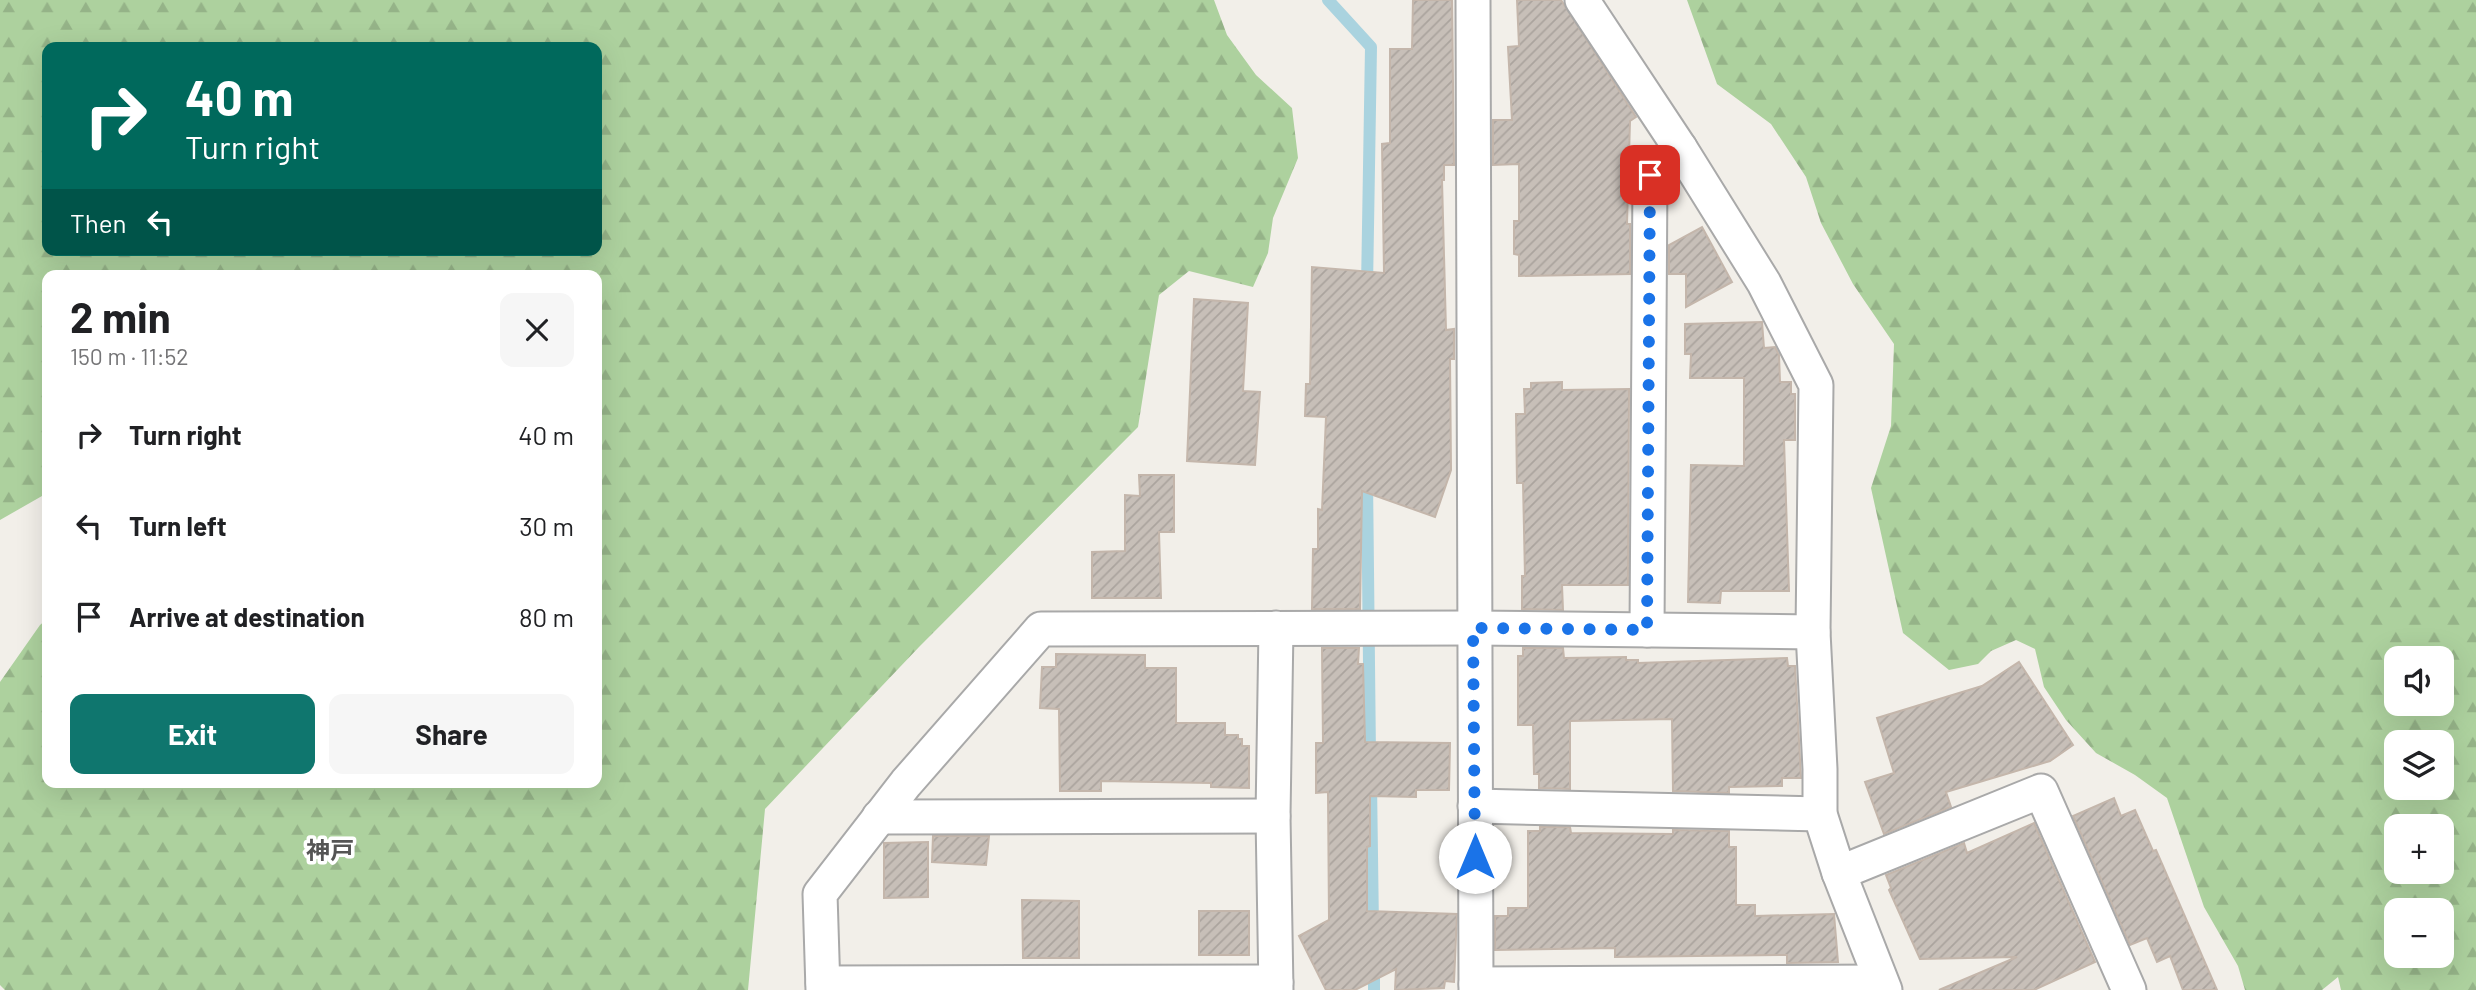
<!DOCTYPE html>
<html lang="en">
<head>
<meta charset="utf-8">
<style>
  :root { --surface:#fff; --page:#f6f6f6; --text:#202124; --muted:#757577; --accent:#0f766e }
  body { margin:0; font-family:Barlow,"Noto Sans JP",sans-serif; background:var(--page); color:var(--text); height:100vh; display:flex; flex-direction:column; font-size:26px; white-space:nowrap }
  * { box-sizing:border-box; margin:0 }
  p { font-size:23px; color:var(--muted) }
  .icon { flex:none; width:38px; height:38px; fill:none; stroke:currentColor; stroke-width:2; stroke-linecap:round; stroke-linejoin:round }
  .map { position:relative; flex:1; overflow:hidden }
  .sheet { position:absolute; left:42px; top:270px; width:560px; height:518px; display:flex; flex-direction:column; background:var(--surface); border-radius:14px; box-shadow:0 7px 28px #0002 }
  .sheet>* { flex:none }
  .hud { position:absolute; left:42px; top:42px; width:560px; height:214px; border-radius:14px; box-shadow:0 7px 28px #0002; background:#00695c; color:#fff; overflow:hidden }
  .controls { position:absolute; left:2384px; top:646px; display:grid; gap:14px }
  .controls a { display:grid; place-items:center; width:70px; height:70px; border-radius:14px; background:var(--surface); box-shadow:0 7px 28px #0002; font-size:35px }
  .pin { position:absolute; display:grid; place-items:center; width:60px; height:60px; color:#fff; margin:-30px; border-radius:14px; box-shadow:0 4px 10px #0006 }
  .me { position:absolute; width:77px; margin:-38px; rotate:0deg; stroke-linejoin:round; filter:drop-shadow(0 0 5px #0008) }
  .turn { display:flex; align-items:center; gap:24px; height:147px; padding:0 28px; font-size:32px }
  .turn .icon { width:91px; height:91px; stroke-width:2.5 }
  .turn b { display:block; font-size:49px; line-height:60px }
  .then { display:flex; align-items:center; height:66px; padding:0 28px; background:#0003; gap:14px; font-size:26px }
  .round { display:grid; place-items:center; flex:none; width:74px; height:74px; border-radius:14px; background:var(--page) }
  .head { display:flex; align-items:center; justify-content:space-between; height:119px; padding:0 28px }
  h1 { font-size:42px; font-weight:700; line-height:52px }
  .button { display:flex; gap:14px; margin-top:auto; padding:14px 28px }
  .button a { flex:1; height:80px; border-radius:14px; background:var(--accent); color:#fff; font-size:28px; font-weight:700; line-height:80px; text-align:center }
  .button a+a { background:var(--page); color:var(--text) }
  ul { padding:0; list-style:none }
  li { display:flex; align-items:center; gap:21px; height:91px; padding:0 28px }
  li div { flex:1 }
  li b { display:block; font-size:26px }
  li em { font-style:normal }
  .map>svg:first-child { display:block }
</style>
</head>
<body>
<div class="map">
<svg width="2476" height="990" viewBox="0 0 2476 990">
  <defs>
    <pattern id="forest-firs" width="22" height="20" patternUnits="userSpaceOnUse" patternTransform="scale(1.75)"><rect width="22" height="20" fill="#add19e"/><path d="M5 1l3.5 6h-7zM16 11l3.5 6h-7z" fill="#95b388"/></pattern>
    <pattern id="building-hatch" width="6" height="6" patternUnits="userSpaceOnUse" patternTransform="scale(1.75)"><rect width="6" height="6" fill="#c7bfb8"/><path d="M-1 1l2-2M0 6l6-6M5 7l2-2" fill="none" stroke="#aba49e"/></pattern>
  </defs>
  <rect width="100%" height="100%" fill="#f2efe9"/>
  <g fill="url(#forest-firs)" fill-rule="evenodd">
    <path d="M 0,0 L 1214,0 L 1227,35 L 1256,75 L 1292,108 L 1298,158 L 1273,218 L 1268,253 L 1253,287 L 1189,271 L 1159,295 L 1138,427 L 919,647 L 765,809 L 748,990 L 5,990 L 0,985 L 0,682 L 40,625 L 47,619 L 47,782 L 597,782 L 597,275 L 47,275 L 47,505 L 42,496 L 0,520 ZM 47,47 L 597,47 L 597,250 L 47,250 Z"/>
    <path d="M 1687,0 L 2476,0 L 2476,990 L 2341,990 L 2338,977 L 2322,990 L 2245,990 L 2238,966 L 2204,907 L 2167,798 L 2135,775 L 2096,753 L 2066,720 L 2044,687 L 2035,649 L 2016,640 L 1991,651 L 1978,664 L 1949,670 L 1903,633 L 1871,488 L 1891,426 L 1894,344 L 1853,284 L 1821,223 L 1806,177 L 1771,124 L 1717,84 ZM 2396,658 L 2441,658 L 2441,704 L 2396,704 ZM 2396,742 L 2441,742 L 2441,788 L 2396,788 ZM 2396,826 L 2441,826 L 2441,872 L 2396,872 ZM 2396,910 L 2441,910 L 2441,956 L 2396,956 Z"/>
  </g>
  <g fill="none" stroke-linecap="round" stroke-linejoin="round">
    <g stroke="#aad3df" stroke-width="12">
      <polyline points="1328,0 1371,47 1367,287"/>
      <polyline points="1367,477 1370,756"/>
      <polyline points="1371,782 1373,928"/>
      <polyline points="1374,964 1374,990"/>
    </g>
  </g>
  <g fill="url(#building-hatch)" stroke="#c4b6ab" stroke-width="2">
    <polygon points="1413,0 1452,0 1454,165 1444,165 1444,180 1442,180 1446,330 1454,329 1454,359 1450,359 1451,470 1435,517 1362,491 1360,609 1312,609 1313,549 1318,549 1318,509 1322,510 1326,417 1305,416 1306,384 1310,384 1312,267 1384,273 1382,144 1390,143 1390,49 1412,49"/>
    <polygon points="1517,0 1561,0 1636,117 1630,121 1627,224 1630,224 1630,274 1519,276 1519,255 1514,254 1514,221 1519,221 1519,164 1493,165 1493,120 1512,120 1508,47 1519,46"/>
    <polygon points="1702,227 1732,282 1686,307 1686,274 1669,274 1669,245"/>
    <polygon points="1194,299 1248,303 1243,391 1260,392 1255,465 1187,461"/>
    <polygon points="1762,322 1764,348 1775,347 1779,355 1780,382 1791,382 1791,394 1795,394 1795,440 1784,440 1789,591 1721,591 1720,603 1688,602 1691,465 1744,466 1744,378 1690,378 1691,354 1685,354 1685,324"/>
    <polygon points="1562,382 1562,390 1629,389 1628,585 1562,585 1563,610 1522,609 1522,576 1525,576 1523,483 1517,483 1516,414 1525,414 1524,389 1531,389 1531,383"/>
    <polygon points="1139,475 1174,475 1174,532 1159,532 1161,598 1092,598 1092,552 1125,551 1125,495 1140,496"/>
    <polygon points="1322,648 1359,648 1358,664 1363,664 1365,742 1450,743 1449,790 1416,790 1416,797 1370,796 1370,846 1367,847 1367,911 1457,914 1454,982 1445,981 1444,988 1395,990 1396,969 1355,990 1326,990 1299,936 1329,920 1328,792 1316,793 1316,743 1323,743"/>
    <polygon points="1523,648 1563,648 1564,658 1626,657 1626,660 1638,660 1638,663 1787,658 1788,666 1795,666 1801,778 1782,778 1782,786 1729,787 1729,793 1673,791 1672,719 1570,721 1570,789 1539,788 1539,774 1534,774 1533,725 1518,725 1518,656 1523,656"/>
    <polygon points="1056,654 1145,655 1145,668 1176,668 1176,723 1225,723 1225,735 1238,735 1238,739 1242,739 1242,746 1249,746 1249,788 1211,787 1211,783 1101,781 1101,791 1060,791 1059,709 1040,708 1042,667 1056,667"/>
    <polygon points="2019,662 2073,745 2050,761 1946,792 1951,807 1884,834 1865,782 1894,773 1877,718 1982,686"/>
    <polygon points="2114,798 2121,816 2135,810 2153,851 2156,850 2217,990 2183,990 2170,956 2157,962 2147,938 2130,945 2073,816"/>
    <polygon points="2034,823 2095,962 2034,990 1939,990 2017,957 1920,959 1889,890 1891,888 1886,875 1964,843 1967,853"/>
    <polygon points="1540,827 1570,827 1571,833 1673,834 1673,830 1729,831 1729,847 1736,847 1736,905 1755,905 1755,916 1834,914 1838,962 1787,963 1787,955 1615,957 1615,948 1495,950 1495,916 1508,916 1508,908 1528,908 1528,831 1540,831"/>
    <polygon points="933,836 989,836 986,865 932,862"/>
    <polygon points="928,842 928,897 884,898 884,843"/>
    <polygon points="1022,900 1079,901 1079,958 1023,958"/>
    <rect x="1199" y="911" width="50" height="44"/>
  </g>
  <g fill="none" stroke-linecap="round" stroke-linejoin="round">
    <g stroke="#a9a9a9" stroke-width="37">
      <g id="minor">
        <polyline points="1473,0 1476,990"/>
        <polyline points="1582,0 1680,148 1764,283 1816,385 1813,632 1820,769 1820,814 1839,873 1885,990"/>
        <polyline points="1276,628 1273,816 1276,990"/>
        <polyline points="1647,630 1650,175 1680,148"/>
        <polyline points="1475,806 1820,814"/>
        <polyline points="879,817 1273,816"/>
        <polyline points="1839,873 2041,791 2129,990"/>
        <polyline points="823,983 1276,982"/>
        <polyline points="1476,984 1881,982"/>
        <polyline points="823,990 820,894 906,783 1041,629 1473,628 1813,632"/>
      </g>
    </g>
    <use href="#minor" stroke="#fff" stroke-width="33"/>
  </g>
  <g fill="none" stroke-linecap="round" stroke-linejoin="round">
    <polyline stroke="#1a73e8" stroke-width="12" stroke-dasharray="0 21.6" points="1475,857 1473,628 1647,630 1650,175"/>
  </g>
  <g text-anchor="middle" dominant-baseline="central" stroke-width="7" stroke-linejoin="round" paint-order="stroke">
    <g font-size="24" font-weight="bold" fill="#555" stroke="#fff">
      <text x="330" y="849">神戸</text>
    </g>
  </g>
</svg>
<div class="controls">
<a><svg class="icon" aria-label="sound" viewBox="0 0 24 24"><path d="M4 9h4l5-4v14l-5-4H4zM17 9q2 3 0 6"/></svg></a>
<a><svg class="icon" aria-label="layers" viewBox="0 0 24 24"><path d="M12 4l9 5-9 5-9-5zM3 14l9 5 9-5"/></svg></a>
<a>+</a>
<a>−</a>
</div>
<div class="pin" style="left:1650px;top:175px;background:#d93025"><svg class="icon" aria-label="arrive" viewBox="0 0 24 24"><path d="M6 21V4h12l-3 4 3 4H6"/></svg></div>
<svg class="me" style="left:1475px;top:857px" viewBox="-20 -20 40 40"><circle r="19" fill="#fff"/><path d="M0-13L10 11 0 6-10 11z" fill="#1a73e8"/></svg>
<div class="hud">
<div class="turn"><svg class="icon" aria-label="right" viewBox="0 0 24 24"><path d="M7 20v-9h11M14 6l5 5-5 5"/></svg><div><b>40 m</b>Turn right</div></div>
<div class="then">Then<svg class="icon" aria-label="left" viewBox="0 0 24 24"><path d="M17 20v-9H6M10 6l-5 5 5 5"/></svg></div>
</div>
<section class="sheet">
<div class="head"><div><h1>2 min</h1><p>150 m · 11:52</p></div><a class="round"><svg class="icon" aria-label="close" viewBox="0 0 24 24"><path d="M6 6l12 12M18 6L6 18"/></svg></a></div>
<ul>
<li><svg class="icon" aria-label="right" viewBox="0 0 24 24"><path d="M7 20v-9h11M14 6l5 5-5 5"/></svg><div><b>Turn right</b></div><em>40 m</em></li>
<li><svg class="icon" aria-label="left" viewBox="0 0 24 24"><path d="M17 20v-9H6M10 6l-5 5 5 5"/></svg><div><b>Turn left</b></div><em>30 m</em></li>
<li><svg class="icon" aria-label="arrive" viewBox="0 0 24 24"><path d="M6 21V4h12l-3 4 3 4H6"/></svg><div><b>Arrive at destination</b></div><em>80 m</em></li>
</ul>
<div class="button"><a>Exit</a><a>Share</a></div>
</section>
</div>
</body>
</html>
